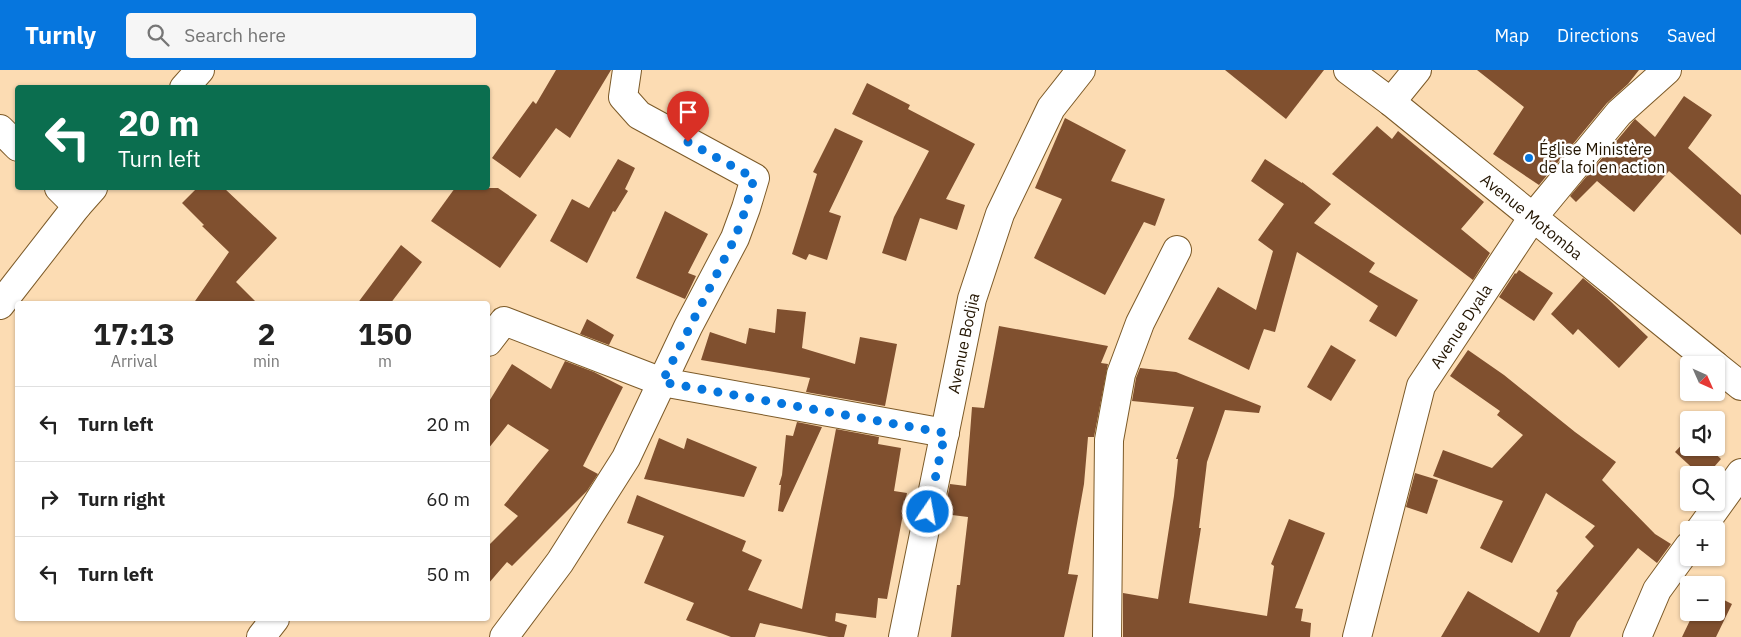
<!DOCTYPE html>
<html lang="en">
<head>
<meta charset="utf-8">
<style>
  :root { --surface:#fff; --page:#f6f6f6; --text:#222; --muted:#767676; --line:#e0e0e0; --accent:#0676de }
  body { margin:0; font-family:"IBM Plex Sans",sans-serif; background:var(--page); color:var(--text); height:100vh; display:flex; flex-direction:column; font-size:19px; white-space:nowrap }
  * { box-sizing:border-box; margin:0 }
  p { font-size:16px; color:var(--muted) }
  .icon { flex:none; width:28px; height:28px; fill:none; stroke:currentColor; stroke-width:2; stroke-linecap:round; stroke-linejoin:round }
  .map { position:relative; flex:1; overflow:hidden }
  .panel { position:absolute; left:15px; top:231px; width:475px; height:320px; display:flex; flex-direction:column; background:var(--surface); border-radius:5px; box-shadow:0 1px 4px #0004 }
  .panel>* { flex:none }
  .banner { position:absolute; left:15px; top:15px; width:475px; height:105px; border-radius:5px; box-shadow:0 1px 4px #0004; background:#0b6e4f; color:#fff; overflow:hidden }
  .needle { width:32px; rotate:135deg }
  .controls { position:absolute; left:1680px; top:286px; display:grid; gap:10px }
  .controls a { display:grid; place-items:center; width:45px; height:45px; border-radius:5px; background:var(--surface); box-shadow:0 1px 4px #0004; font-size:25px }
  .pin { position:absolute; display:grid; place-items:center; width:42px; height:42px; color:#fff; margin:-51px -21px; border-radius:50% 50% 50% 0; rotate:-45deg; box-shadow:0 0 5px #0007 }
  .pin .icon { rotate:45deg }
  .me { position:absolute; width:55px; margin:-28px; rotate:12deg; stroke-linejoin:round; filter:drop-shadow(0 0 4px #0008) }
  .turn { display:flex; align-items:center; gap:18px; height:105px; padding:0 20px; font-size:22px }
  .turn .icon { width:65px; height:65px; stroke-width:2.5 }
  .turn b { display:block; font-size:35px; line-height:42px }
  .eta { display:flex; justify-content:space-evenly; align-items:center; height:85px; text-align:center }
  .eta b { font-size:30px; font-weight:700; line-height:35px }
  ul { padding:0; list-style:none }
  li { display:flex; align-items:center; gap:15px; height:75px; padding:0 20px; border-top:1px solid var(--line) }
  li div { flex:1 }
  li b { display:block; font-size:19px }
  li em { font-style:normal }
  header { display:flex; align-items:center; gap:30px; box-sizing:border-box; height:70px; padding:0 25px; background:var(--accent); color:#fff }
  header strong { font-size:24px }
  nav { display:flex; gap:28px; margin-inline-start:auto; font-size:18px }
  .search { width:350px; height:45px; background:var(--page); display:flex; align-items:center; gap:12px; box-sizing:border-box; padding:0 18px; border-radius:5px; color:var(--muted); font-size:19px }
  .map>svg:first-child { display:block }
</style>
</head>
<body>
<header>
<strong>Turnly</strong>
<div class="search"><svg class="icon" aria-label="search" viewBox="0 0 24 24"><circle cx="10" cy="10" r="6"/><path d="M15 15l6 6"/></svg>Search here</div>
<nav><a>Map</a><a>Directions</a><a>Saved</a></nav>
</header>
<div class="map">
<svg width="1741" height="567" viewBox="0 0 1741 567">
  <rect width="100%" height="100%" fill="#fcdcb3"/>
  <g fill="#80502f">
    <polygon points="556,0 611,0 570,68 556,58 520,108 492,88 533,31 536,34"/>
    <polygon points="1225,0 1324,0 1286,49"/>
    <polygon points="1477,0 1639,0 1628,14 1607,33 1539,115 1493,84 1524,37"/>
    <polygon points="867,13 910,35 908,39 975,74 946,129 965,135 957,160 920,148 906,191 882,183 894,147 929,81 852,44"/>
    <polygon points="1684,26 1712,45 1688,78 1741,125 1741,165 1669,101 1634,142 1597,111 1576,132 1570,126 1635,49 1655,67"/>
    <polygon points="1065,48 1126,80 1111,111 1165,129 1155,156 1144,152 1105,225 1034,188 1062,129 1035,118"/>
    <polygon points="1377,56 1392,69 1398,61 1484,132 1461,159 1490,183 1473,210 1332,104"/>
    <polygon points="835,58 863,71 829,142 841,146 827,190 809,184 806,190 792,184 817,104 813,102"/>
    <polygon points="618,89 635,98 625,119 628,121 615,142 613,141 587,193 550,171 572,129 589,138"/>
    <polygon points="1265,89 1302,113 1302,112 1331,134 1314,153 1375,193 1369,202 1418,230 1396,267 1369,251 1378,236 1297,182 1275,262 1264,259 1249,300 1188,269 1218,217 1256,240 1273,181 1258,170 1284,134 1251,111"/>
    <polygon points="197,118 224,118 277,168 236,212 258,234 193,234 229,182 202,156 204,155 182,133"/>
    <polygon points="455,118 498,118 537,145 500,198 431,151"/>
    <polygon points="665,141 708,164 688,203 696,206 685,229 636,208"/>
    <polygon points="401,175 422,192 390,234 357,234"/>
    <polygon points="1519,200 1553,223 1534,251 1499,227 1515,203 1516,204"/>
    <polygon points="1583,208 1607,228 1648,267 1619,298 1578,259 1573,265 1551,244"/>
    <polygon points="777,239 806,242 802,278 855,294 860,267 897,274 885,336 806,322 810,308 701,290 710,262 746,274 749,258 775,263"/>
    <polygon points="587,249 614,265 609,275 580,264"/>
    <polygon points="999,256 1108,276 1101,293 1108,294 1094,367 1088,367 1084,414 1068,504 1078,505 1064,567 951,567 957,515 960,515 968,447 944,444 950,414 966,416 972,337 984,338"/>
    <polygon points="1331,275 1356,290 1331,331 1307,317"/>
    <polygon points="1468,280 1504,305 1575,362 1616,392 1602,410 1655,464 1671,474 1657,493 1638,478 1577,552 1570,567 1441,567 1468,521 1539,563 1558,523 1556,521 1594,476 1585,467 1595,456 1546,423 1512,493 1480,478 1503,431 1433,406 1443,380 1492,398 1523,365 1497,345 1500,341 1450,306"/>
    <polygon points="565,291 594,302 623,317 583,396 598,404 587,421 512,496 507,492 488,514 488,476 518,446 504,435 549,380 508,354 488,379 488,333 512,294 551,319"/>
    <polygon points="1140,298 1176,302 1261,336 1259,343 1225,340 1207,392 1199,458 1201,458 1189,533 1267,546 1274,496 1271,494 1289,449 1325,463 1295,538 1303,539 1301,551 1311,553 1310,567 1123,567 1123,523 1158,529 1174,426 1178,389 1176,389 1194,337 1132,331 1136,308"/>
    <polygon points="797,352 822,357 783,442 778,441 781,415 779,415 782,405 786,365 793,366"/>
    <polygon points="836,359 879,367 878,374 901,378 894,421 907,423 887,529 878,528 876,548 836,543 835,551 847,555 844,567 829,567 760,553 755,567 731,567 686,550 694,533 644,513 664,466 627,453 637,425 746,471 742,481 762,490 748,520 802,539"/>
    <polygon points="1689,367 1689,378 1709,378 1721,389 1707,405 1700,405 1675,382"/>
    <polygon points="659,368 684,379 687,368 757,397 744,427 644,409"/>
    <polygon points="1415,403 1438,410 1427,444 1406,437"/>
    <polygon points="1716,526 1732,534 1716,567 1682,567 1694,542 1716,542"/>
  </g>
  <g fill="none" stroke-linecap="round" stroke-linejoin="round">
    <g stroke="#7c5a28" stroke-width="30">
      <g id="minor">
        <path id="s1" d="M 1348,0 L 1391,32 L 1715,295"/>
        <polyline points="184,18 200,0"/>
        <polyline points="1391,32 1417,0"/>
        <polyline points="0,59 18,77"/>
        <polyline points="59,118 77,136"/>
        <polyline points="0,235 77,136 93,118"/>
        <polyline points="488,272 504,251 662,312 945,363"/>
        <polyline points="1716,296 1741,316"/>
        <polyline points="1700,460 1741,403"/>
        <polyline points="261,567 275,549"/>
        <polyline points="504,567 560,492 626,388 688,257 735,168 746,138 755,108 639,45 623,27 627,0"/>
        <path id="s2" d="M 903,567 L 972,229 L 1000,144 L 1051,38 L 1081,0"/>
        <polyline points="1107,567 1109,370 1121,304 1140,253 1177,180"/>
        <path id="s3" d="M 1357,567 L 1421,316 L 1533,147 L 1619,43 L 1667,0"/>
        <polyline points="1637,567 1657,520 1689,476"/>
      </g>
    </g>
    <use href="#minor" stroke="#fff" stroke-width="28"/>
  </g>
  <g fill="none" stroke-linecap="round" stroke-linejoin="round">
    <polyline stroke="#0676de" stroke-width="9" stroke-dasharray="0 16.2" points="688,72 754,108 746,138 735,168 662,312 945,363 928,442"/>
  </g>
  <circle fill="#0676de" stroke="#fff" stroke-width="2" cx="1529" cy="88" r="5"/>
  <g text-anchor="middle" dominant-baseline="central" stroke-width="5" stroke-linejoin="round" paint-order="stroke">
    <g font-size="16" fill="#231502" stroke="#fff" text-anchor="start">
      <text x="1539" y="79">Église Ministère<tspan x="1539" dy="18">de la foi en action</tspan></text>
    </g>
    <g font-size="16" fill="#231502" stroke="#fff">
      <text stroke="none"><textPath href="#s1" startOffset="235">Avenue Motomba</textPath></text>
      <text stroke="none"><textPath href="#s3" startOffset="331">Avenue Dyala</textPath></text>
      <text stroke="none"><textPath href="#s2" startOffset="300">Avenue Bodjia</textPath></text>
    </g>
  </g>
</svg>
<div class="controls">
<a><svg class="needle" viewBox="-14 -14 28 28"><path d="M0-13l5 13h-10z" fill="#e53935"/><path d="M0 13l5-13h-10z" fill="#767676"/></svg></a>
<a><svg class="icon" aria-label="sound" viewBox="0 0 24 24"><path d="M4 9h4l5-4v14l-5-4H4zM17 9q2 3 0 6"/></svg></a>
<a><svg class="icon" aria-label="search" viewBox="0 0 24 24"><circle cx="10" cy="10" r="6"/><path d="M15 15l6 6"/></svg></a>
<a>+</a>
<a>−</a>
</div>
<div class="pin" style="left:688px;top:72px;background:#d93025"><svg class="icon" aria-label="arrive" viewBox="0 0 24 24"><path d="M6 21V4h12l-3 4 3 4H6"/></svg></div>
<svg class="me" style="left:928px;top:442px" viewBox="-20 -20 40 40"><circle r="17" fill="#0676de" stroke="#fff" stroke-width="3"/><path d="M0-11L8 9 0 5-8 9z" fill="#fff"/></svg>
<div class="banner">
<div class="turn"><svg class="icon" aria-label="left" viewBox="0 0 24 24"><path d="M17 20v-9H6M10 6l-5 5 5 5"/></svg><div><b>20 m</b>Turn left</div></div>
</div>
<section class="panel">
<div class="eta">
<div><b>17:13</b><p>Arrival</p></div>
<div><b>2</b><p>min</p></div>
<div><b>150</b><p>m</p></div>
</div>
<ul>
<li><svg class="icon" aria-label="left" viewBox="0 0 24 24"><path d="M17 20v-9H6M10 6l-5 5 5 5"/></svg><div><b>Turn left</b></div><em>20 m</em></li>
<li><svg class="icon" aria-label="right" viewBox="0 0 24 24"><path d="M7 20v-9h11M14 6l5 5-5 5"/></svg><div><b>Turn right</b></div><em>60 m</em></li>
<li><svg class="icon" aria-label="left" viewBox="0 0 24 24"><path d="M17 20v-9H6M10 6l-5 5 5 5"/></svg><div><b>Turn left</b></div><em>50 m</em></li>
</ul>
</section>
</div>
</body>
</html>
